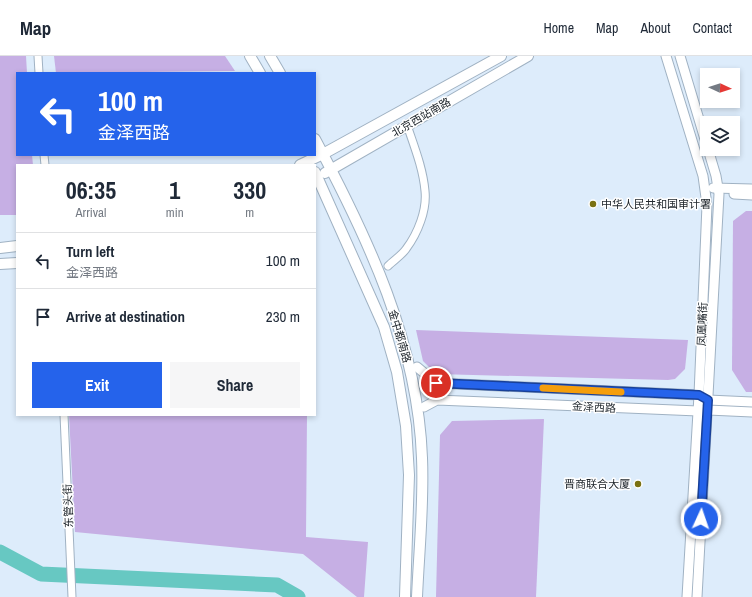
<!DOCTYPE html>
<html lang="en">
<head>
<meta charset="utf-8">
<style>
  :root { --surface:#fff; --page:#f6f6f7; --text:#1f2937; --muted:#747a83; --line:#e0e1e3; --accent:#2563eb }
  body { margin:0; font-family:"Archivo Narrow","Noto Sans SC",sans-serif; background:var(--page); color:var(--text); height:100vh; display:flex; flex-direction:column; font-size:15px; white-space:nowrap }
  * { box-sizing:border-box; margin:0 }
  p { font-size:13px; color:var(--muted) }
  .icon { flex:none; width:22px; height:22px; fill:none; stroke:currentColor; stroke-width:2; stroke-linecap:round; stroke-linejoin:round }
  .map { position:relative; flex:1; overflow:hidden }
  .drawer { position:absolute; left:16px; top:108px; width:300px; height:252px; display:flex; flex-direction:column; background:var(--surface); border-radius:0px; box-shadow:0 2px 6px #0003 }
  .drawer>* { flex:none }
  .top-card { position:absolute; left:16px; top:16px; width:300px; height:84px; border-radius:0px; box-shadow:0 2px 6px #0003; background:#2563eb; color:#fff; overflow:hidden }
  .needle { width:26px; rotate:93deg }
  .controls { position:absolute; left:700px; top:12px; display:grid; gap:8px }
  .controls a { display:grid; place-items:center; width:40px; height:40px; border-radius:0px; background:var(--surface); box-shadow:0 2px 6px #0003; font-size:20px }
  .pin { position:absolute; display:grid; place-items:center; width:34px; height:34px; color:#fff; margin:-17px; border:2px solid #fff; border-radius:50%; box-shadow:0 1px 4px #0007 }
  .me { position:absolute; width:44px; margin:-22px; rotate:3deg; stroke-linejoin:round; filter:drop-shadow(0 0 3px #0008) }
  .turn { display:flex; align-items:center; gap:14px; height:84px; padding:0 16px; font-size:18px }
  .turn .icon { width:52px; height:52px; stroke-width:2.5 }
  .turn b { display:block; font-size:28px; line-height:34px }
  .eta { display:flex; justify-content:space-evenly; align-items:center; height:68px; text-align:center }
  .eta b { font-size:24px; font-weight:700; line-height:28px }
  .primary-button { display:flex; gap:8px; margin-top:auto; padding:8px 16px }
  .primary-button a { flex:1; height:46px; border-radius:0px; background:var(--accent); color:#fff; font-size:16px; font-weight:700; line-height:46px; text-align:center }
  .primary-button a+a { background:var(--page); color:var(--text) }
  ul { padding:0; list-style:none }
  li { display:flex; align-items:center; gap:12px; height:56px; padding:0 16px; border-top:1px solid var(--line) }
  li div { flex:1 }
  li b { display:block; font-size:15px }
  li em { font-style:normal }
  header { display:flex; align-items:center; gap:24px; box-sizing:border-box; height:56px; padding:0 20px; background:var(--surface); border-bottom:1px solid var(--line) }
  header strong { font-size:19px }
  nav { display:flex; gap:22px; margin-inline-start:auto; font-size:14px }
  .map>svg:first-child { display:block }
</style>
</head>
<body>
<header>
<strong>Map</strong>
<nav><a>Home</a><a>Map</a><a>About</a><a>Contact</a></nav>
</header>
<div class="map">
<svg width="752" height="541" viewBox="0 0 752 541">
  <rect width="100%" height="100%" fill="#ddecfb"/>
  <g fill="#c6afe4">
    <polygon points="0,0 26,0 27,17 17,17 17,99 32,99 33,109 17,109 17,159 0,159"/>
    <polygon points="54,0 225,0 235,15 56,17"/>
    <polygon points="746,155 752,155 752,336 746,336 732,314 733,165"/>
    <polygon points="416,274 688,284 685,313 675,323 668,324 436,318 423,305"/>
    <polygon points="69,359 307,359 306,481 368,486 364,541 357,541 303,498 75,476"/>
    <polygon points="544,363 536,541 436,541 440,379 452,365"/>
  </g>
  <g fill="none" stroke-linecap="round" stroke-linejoin="round">
    <polyline stroke="#67c8c2" stroke-width="15" points="0,496 41,518 277,529 298,541"/>
    <g stroke="#a0b2c3" stroke-width="9">
      <g id="street">
        <polyline points="38,0 39,17"/>
        <polyline points="44,99 45,109"/>
        <path d="M 388,210 C 394,204 402,199 406,193 C 418,177 427,154 425,135 C 423,112 414,90 407,69"/>
        <polyline points="64,359 72,541"/>
      </g>
    </g>
    <g stroke="#a0b2c3" stroke-width="11">
      <g id="secondary">
        <polyline points="666,0 703,120 707,149 699,339 687,541"/>
        <polyline points="680,0 707,90"/>
        <polyline points="713,132 752,133"/>
        <polyline points="734,138 752,139"/>
        <polyline points="417,311 436,327 699,339 708,344 752,346"/>
        <polyline points="424,351 437,344 698,355 708,354 752,356"/>
        <polyline points="697,541 719,138 716,120 708,93"/>
      </g>
    </g>
    <g stroke="#a0b2c3" stroke-width="12">
      <g id="primary">
        <polyline points="250,0 260,17"/>
        <polyline points="270,0 280,17"/>
        <path d="M 315,83 C 368,182 418,288 422,402 C 424,448 419,495 417,541"/>
        <polyline points="300,109 323,98 501,0"/>
        <polyline points="315,116 384,271 397,316 406,370 409,419 405,541"/>
        <polyline points="325,117 528,0"/>
        <polyline points="0,192 17,190"/>
        <polyline points="0,208 17,207"/>
      </g>
    </g>
    <use href="#street" stroke="#fff" stroke-width="7"/>
    <use href="#secondary" stroke="#fff" stroke-width="9"/>
    <use href="#primary" stroke="#fff" stroke-width="10"/>
  </g>
  <g fill="none" stroke-linecap="round" stroke-linejoin="round">
    <g stroke="#184099" stroke-width="10">
      <polyline id="route" points="436,327 699,339 708,344 701,463"/>
    </g>
    <use href="#route" stroke="#2563eb" stroke-width="7"/>
    <polyline stroke="#f59e0b" stroke-width="7" points="543,332 621,336"/>
  </g>
  <g fill="#7a7112" stroke="#fff" stroke-width="1.5">
    <circle cx="593" cy="148" r="4"/>
    <circle cx="638" cy="428" r="4"/>
  </g>
  <g text-anchor="middle" dominant-baseline="central" stroke-width="3" stroke-linejoin="round" paint-order="stroke">
    <g font-size="11" fill="#20272d" stroke="#fff">
      <text transform="translate(421 61) rotate(-30)">北京西站南路</text>
      <text transform="translate(702 268) rotate(-88)">凤凰嘴街</text>
      <text transform="translate(400 280) rotate(74)">金中都南路</text>
      <text transform="translate(594 351) rotate(3)">金泽西路</text>
      <text transform="translate(68 450) rotate(-92)">东管头街</text>
    </g>
    <g font-size="11" fill="#20272d" stroke="#fff" text-anchor="start">
      <text x="601" y="148">中华人民共和国审计署</text>
      <text x="630" y="428" text-anchor="end">晋商联合大厦</text>
    </g>
  </g>
</svg>
<div class="controls">
<a><svg class="needle" viewBox="-14 -14 28 28"><path d="M0-13l5 13h-10z" fill="#e53935"/><path d="M0 13l5-13h-10z" fill="#747a83"/></svg></a>
<a><svg class="icon" aria-label="layers" viewBox="0 0 24 24"><path d="M12 4l9 5-9 5-9-5zM3 14l9 5 9-5"/></svg></a>
</div>
<div class="pin" style="left:436px;top:327px;background:#d93025"><svg class="icon" aria-label="arrive" viewBox="0 0 24 24"><path d="M6 21V4h12l-3 4 3 4H6"/></svg></div>
<svg class="me" style="left:701px;top:463px" viewBox="-20 -20 40 40"><circle r="17" fill="#2563eb" stroke="#fff" stroke-width="3"/><path d="M0-11L8 9 0 5-8 9z" fill="#fff"/></svg>
<div class="top-card">
<div class="turn"><svg class="icon" aria-label="left" viewBox="0 0 24 24"><path d="M17 20v-9H6M10 6l-5 5 5 5"/></svg><div><b>100 m</b>金泽西路</div></div>
</div>
<section class="drawer">
<div class="eta">
<div><b>06:35</b><p>Arrival</p></div>
<div><b>1</b><p>min</p></div>
<div><b>330</b><p>m</p></div>
</div>
<ul>
<li><svg class="icon" aria-label="left" viewBox="0 0 24 24"><path d="M17 20v-9H6M10 6l-5 5 5 5"/></svg><div><b>Turn left</b><p>金泽西路</p></div><em>100 m</em></li>
<li><svg class="icon" aria-label="arrive" viewBox="0 0 24 24"><path d="M6 21V4h12l-3 4 3 4H6"/></svg><div><b>Arrive at destination</b></div><em>230 m</em></li>
</ul>
<div class="primary-button"><a>Exit</a><a>Share</a></div>
</section>
</div>
</body>
</html>
